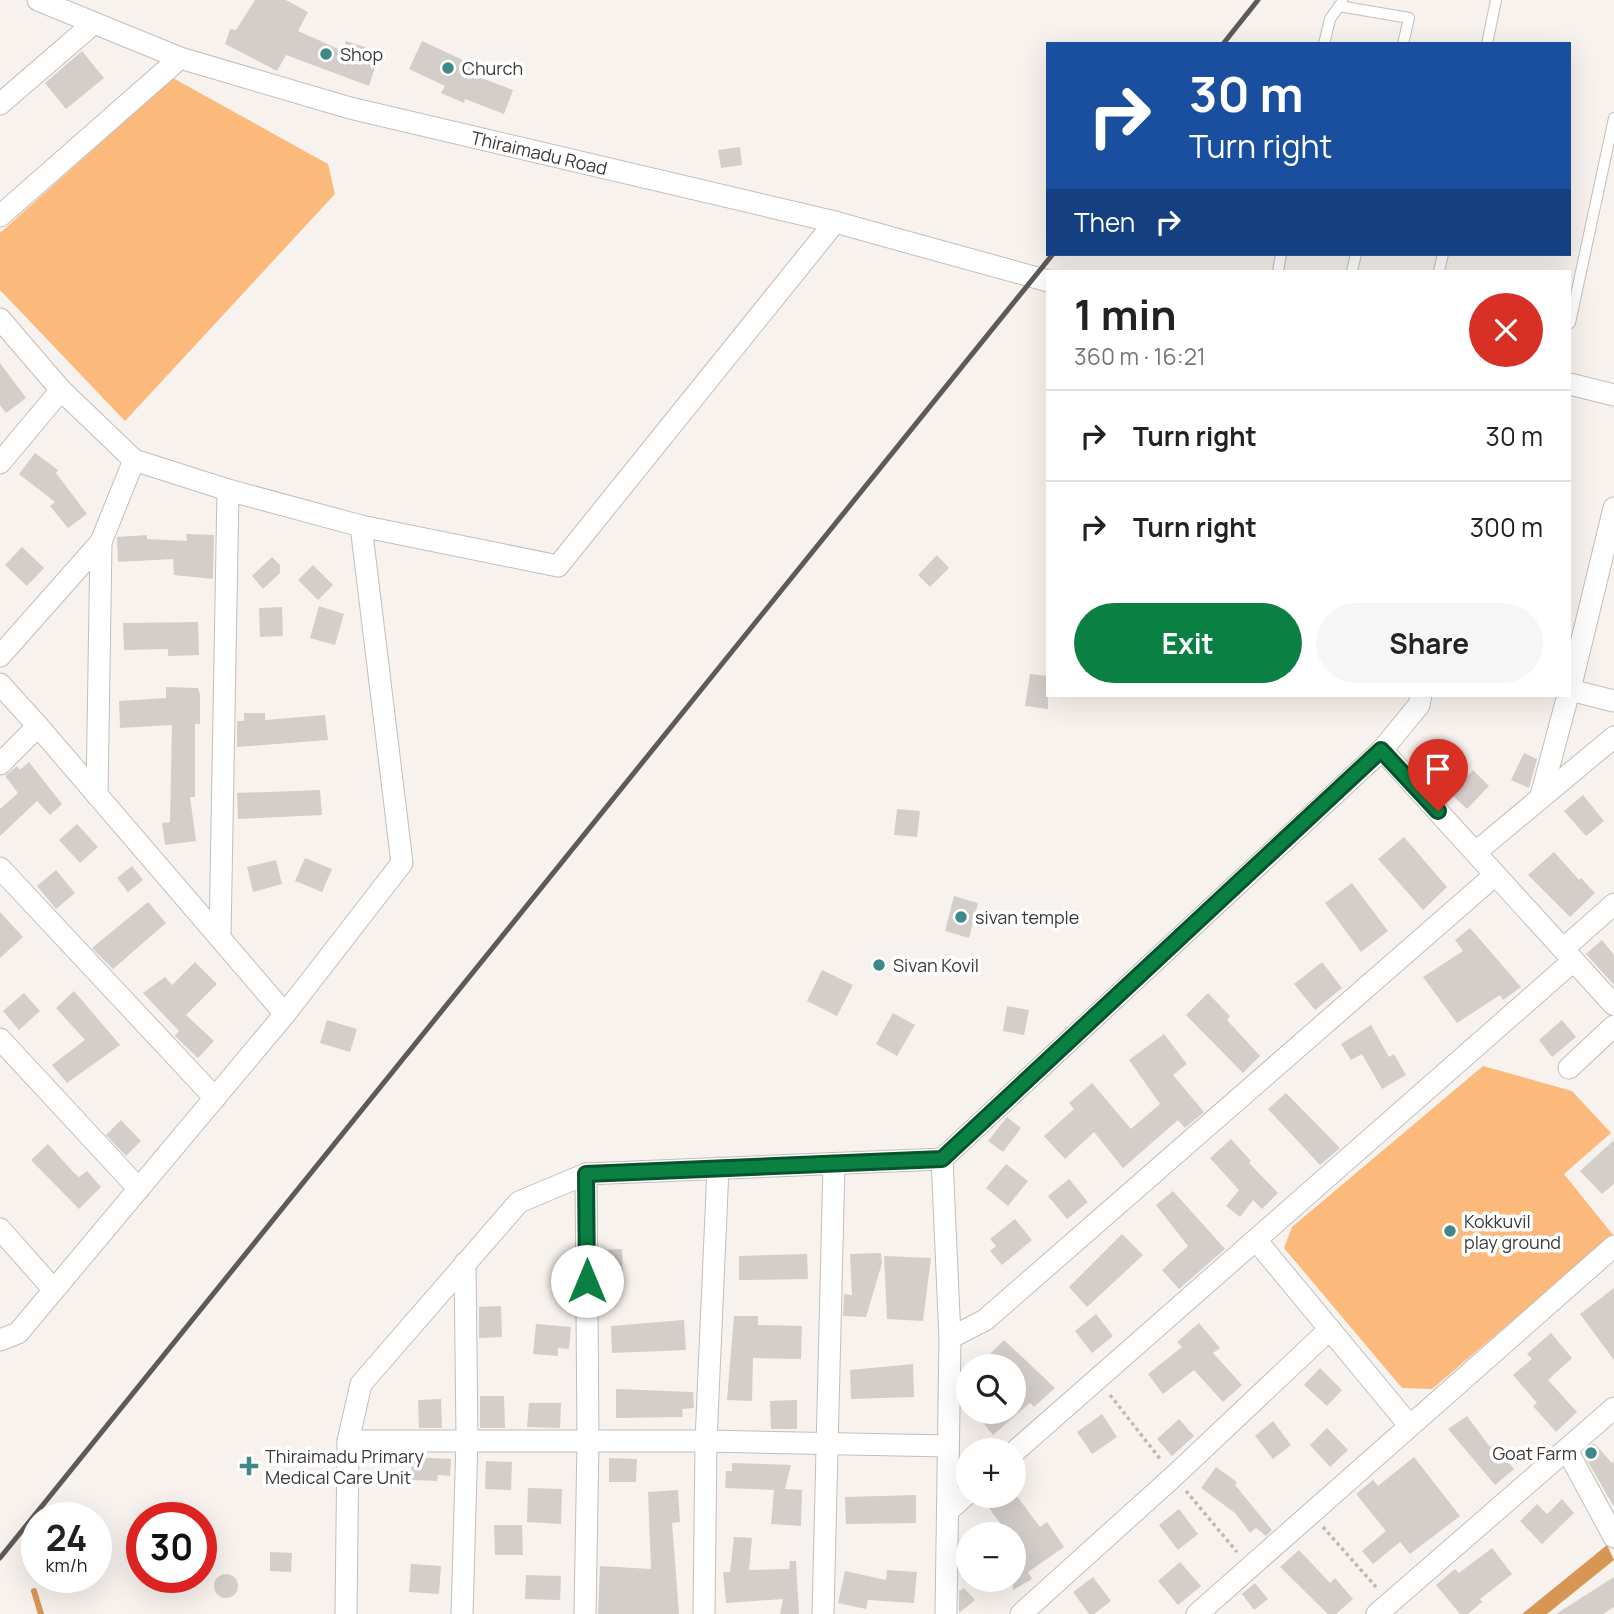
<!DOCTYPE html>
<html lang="en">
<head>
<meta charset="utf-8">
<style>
  :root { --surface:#fff; --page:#f6f6f6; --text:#222; --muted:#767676; --line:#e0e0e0; --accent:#0b8043 }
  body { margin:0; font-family:Manrope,sans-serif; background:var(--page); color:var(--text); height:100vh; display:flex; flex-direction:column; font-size:26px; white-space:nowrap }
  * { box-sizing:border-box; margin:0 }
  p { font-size:23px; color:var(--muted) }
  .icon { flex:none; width:38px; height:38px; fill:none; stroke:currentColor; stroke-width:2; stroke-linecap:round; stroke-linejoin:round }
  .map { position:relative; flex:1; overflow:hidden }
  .sheet { position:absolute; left:1046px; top:270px; width:525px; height:427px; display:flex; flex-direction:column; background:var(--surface); border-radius:0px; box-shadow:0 7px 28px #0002 }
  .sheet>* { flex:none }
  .top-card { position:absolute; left:1046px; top:42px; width:525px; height:214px; border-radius:0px; box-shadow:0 7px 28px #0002; background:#1a4fa0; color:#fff; overflow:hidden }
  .tools { position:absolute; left:956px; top:1354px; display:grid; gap:14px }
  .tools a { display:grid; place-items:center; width:70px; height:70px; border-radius:50%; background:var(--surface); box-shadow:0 7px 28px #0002; font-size:35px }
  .speed { position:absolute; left:21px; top:1502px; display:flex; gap:14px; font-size:35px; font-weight:700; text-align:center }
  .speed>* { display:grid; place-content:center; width:91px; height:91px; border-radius:50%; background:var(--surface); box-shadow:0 7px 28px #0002; line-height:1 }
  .speed small { font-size:18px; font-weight:400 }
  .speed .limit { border:10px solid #d22; background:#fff; color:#111 }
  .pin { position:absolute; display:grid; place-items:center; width:60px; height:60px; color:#fff; margin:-72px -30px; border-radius:50% 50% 50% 0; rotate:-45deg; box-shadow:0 0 7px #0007 }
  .pin .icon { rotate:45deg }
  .me { position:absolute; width:77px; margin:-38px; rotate:0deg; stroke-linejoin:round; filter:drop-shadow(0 0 5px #0008) }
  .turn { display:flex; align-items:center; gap:24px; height:147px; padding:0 28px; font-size:32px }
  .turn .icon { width:91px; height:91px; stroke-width:2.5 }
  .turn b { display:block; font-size:49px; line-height:60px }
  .then { display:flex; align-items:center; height:66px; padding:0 28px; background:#0003; gap:14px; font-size:26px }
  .round { display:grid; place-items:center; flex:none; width:74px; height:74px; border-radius:37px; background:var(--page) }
  .head { display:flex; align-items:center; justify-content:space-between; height:119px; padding:0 28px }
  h1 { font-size:42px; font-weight:700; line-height:52px }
  .cta { display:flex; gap:14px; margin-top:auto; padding:14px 28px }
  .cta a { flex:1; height:80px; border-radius:42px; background:var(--accent); color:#fff; font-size:28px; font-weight:700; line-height:80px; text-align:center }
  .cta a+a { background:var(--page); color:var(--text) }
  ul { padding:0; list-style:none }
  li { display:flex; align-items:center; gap:21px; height:91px; padding:0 28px; border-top:2px solid var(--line) }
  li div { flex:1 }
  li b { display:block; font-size:26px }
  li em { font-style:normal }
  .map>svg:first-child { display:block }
</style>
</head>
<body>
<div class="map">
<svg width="1614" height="1614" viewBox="0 0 1614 1614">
  <rect width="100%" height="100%" fill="#f7f2ed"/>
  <g fill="#fbba7c">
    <polygon points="173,78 328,164 335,194 125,421 0,290 0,233"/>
    <polygon points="1483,1066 1572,1091 1611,1133 1564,1174 1613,1235 1432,1389 1402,1388 1284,1248 1292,1227"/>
  </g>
  <polygon fill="#d89655" points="1607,1545 1614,1560 1547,1614 1522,1614"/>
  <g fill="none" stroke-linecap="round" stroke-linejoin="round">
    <polyline stroke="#d89655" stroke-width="6" points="34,1591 41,1614"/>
  </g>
  <g fill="#d4ceca">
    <polygon points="255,0 286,0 308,12 298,31 343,51 346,41 371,49 369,55 378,58 369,86 286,55 277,71 225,44 230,29 236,30"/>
    <polygon points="422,41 480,68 476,76 513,90 504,114 465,99 464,103 441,93 445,86 409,69"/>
    <polygon points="82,51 104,78 66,109 45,83"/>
    <polygon points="740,147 742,165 721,168 718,150"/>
    <polygon points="0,363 26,398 6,413 0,405"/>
    <polygon points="35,453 58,470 56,473 87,514 68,528 50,506 55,502 19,474"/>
    <polygon points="186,534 214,535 213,579 174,575 173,559 118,562 117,537 147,535 147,539 187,541"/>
    <polygon points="22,547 44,568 27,586 5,565"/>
    <polygon points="937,555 949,568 930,587 918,575"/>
    <polygon points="272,557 280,565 280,573 263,589 252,576"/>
    <polygon points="313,565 333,585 318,600 298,580"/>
    <polygon points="319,606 344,614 335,645 310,638"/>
    <polygon points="282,607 283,636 260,637 259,608"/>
    <polygon points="198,622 199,655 168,656 168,649 124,650 123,623"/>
    <polygon points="1030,674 1048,676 1048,709 1025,706"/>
    <polygon points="166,687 198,688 200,695 200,724 195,724 195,797 190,797 196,841 165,845 162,823 170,822 172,725 120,728 119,701 166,698"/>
    <polygon points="244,713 265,713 265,720 325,715 328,740 237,747 237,721 244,721"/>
    <polygon points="1524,753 1537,759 1529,788 1511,780"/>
    <polygon points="29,762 62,804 50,815 37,801 0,836 0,809 18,793 5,776 17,766 20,770"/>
    <polygon points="1473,770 1489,786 1467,809 1451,794"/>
    <polygon points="320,790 322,815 238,819 237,793"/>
    <polygon points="1583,795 1604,821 1586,836 1564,811"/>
    <polygon points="897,809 920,811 917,837 894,835"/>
    <polygon points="77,824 98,847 80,863 59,840"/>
    <polygon points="1404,837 1447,887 1423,910 1378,859"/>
    <polygon points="1554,852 1579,880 1581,878 1595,893 1570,917 1528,875"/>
    <polygon points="305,858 332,869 322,892 295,881"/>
    <polygon points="276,860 282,884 253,892 247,867"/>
    <polygon points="132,866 143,880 128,892 117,878"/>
    <polygon points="56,870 75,893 56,909 37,886"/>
    <polygon points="1352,883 1388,931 1361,952 1325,903"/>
    <polygon points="954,896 978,903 969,938 945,931"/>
    <polygon points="148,902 166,923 113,969 92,948"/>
    <polygon points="0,912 23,937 0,958"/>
    <polygon points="1470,928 1521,987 1503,1000 1500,995 1457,1023 1423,977 1463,951 1455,940"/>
    <polygon points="1602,940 1614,955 1614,985 1586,954"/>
    <polygon points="195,962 217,984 186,1015 214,1041 198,1058 175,1036 179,1031 143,993 165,977 172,985"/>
    <polygon points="1322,962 1342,988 1315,1010 1294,984"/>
    <polygon points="822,970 853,985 837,1016 807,1001"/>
    <polygon points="74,991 120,1045 67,1083 52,1065 85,1040 56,1008"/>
    <polygon points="24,993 40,1011 19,1030 3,1011"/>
    <polygon points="1208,993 1230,1016 1227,1020 1260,1056 1243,1073 1186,1015"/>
    <polygon points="1007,1006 1029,1010 1024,1035 1003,1031"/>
    <polygon points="893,1013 915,1025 897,1056 876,1044"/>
    <polygon points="327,1020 357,1029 350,1052 320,1043"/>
    <polygon points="1562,1020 1576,1037 1552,1057 1539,1040"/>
    <polygon points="1371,1025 1389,1057 1394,1054 1406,1075 1382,1089 1362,1054 1351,1060 1341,1044"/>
    <polygon points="1164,1034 1187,1064 1173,1075 1204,1112 1185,1128 1178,1120 1123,1168 1094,1132 1065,1159 1044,1136 1074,1109 1069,1103 1092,1083 1131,1129 1160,1104 1129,1060"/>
    <polygon points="1286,1093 1340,1148 1320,1165 1268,1109"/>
    <polygon points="1007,1117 1021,1128 1003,1152 988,1141"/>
    <polygon points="121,1120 141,1141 126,1156 106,1135"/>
    <polygon points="1231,1139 1251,1161 1249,1163 1278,1193 1262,1209 1253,1200 1240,1217 1226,1206 1239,1190 1210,1158"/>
    <polygon points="1614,1140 1614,1184 1602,1194 1580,1171"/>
    <polygon points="48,1144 74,1173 79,1177 87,1171 101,1187 79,1209 31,1160"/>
    <polygon points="1006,1164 1028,1181 1008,1206 986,1188"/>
    <polygon points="1069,1179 1088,1202 1067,1219 1048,1196"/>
    <polygon points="1173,1191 1225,1249 1179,1289 1162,1270 1188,1246 1156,1205"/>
    <polygon points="1015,1219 1032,1240 1002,1265 990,1251 996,1246 990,1239"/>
    <polygon points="1122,1234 1143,1255 1087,1307 1069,1287"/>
    <polygon points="622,1249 623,1281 600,1281 600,1250"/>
    <polygon points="881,1253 882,1263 866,1317 843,1316 844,1294 852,1295 850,1254"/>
    <polygon points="807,1254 808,1279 739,1280 739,1256"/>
    <polygon points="884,1256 931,1258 923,1321 887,1319"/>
    <polygon points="1614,1288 1614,1360 1580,1314"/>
    <polygon points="501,1306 502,1337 479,1338 479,1307"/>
    <polygon points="1096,1314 1113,1336 1092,1353 1075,1331"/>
    <polygon points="734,1316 758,1316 758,1325 802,1326 801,1359 753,1358 752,1401 727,1400"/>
    <polygon points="684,1320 686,1350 612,1353 611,1326"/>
    <polygon points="1199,1323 1220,1348 1213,1353 1242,1385 1223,1402 1194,1370 1163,1394 1148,1374 1182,1347 1177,1342"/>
    <polygon points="536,1324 571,1327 569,1349 558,1348 558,1356 533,1354"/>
    <polygon points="1551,1333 1572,1358 1548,1380 1577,1412 1556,1432 1533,1406 1537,1403 1513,1375 1532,1359 1527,1354"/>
    <polygon points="1004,1340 1055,1388 1034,1407 1030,1403 993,1435 974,1412 1013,1412 1013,1367 977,1367"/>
    <polygon points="913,1364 914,1397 851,1399 850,1370"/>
    <polygon points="1320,1368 1342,1390 1327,1406 1304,1385"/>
    <polygon points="616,1389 693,1392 694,1408 682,1409 683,1417 616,1418"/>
    <polygon points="480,1396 504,1396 505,1428 480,1428"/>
    <polygon points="441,1399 442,1428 419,1428 418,1400"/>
    <polygon points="797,1400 797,1429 771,1429 770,1401"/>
    <polygon points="529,1403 561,1403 560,1428 527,1427"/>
    <polygon points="1102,1414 1117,1437 1092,1454 1077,1432"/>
    <polygon points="1467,1416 1490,1447 1494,1444 1514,1469 1495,1485 1448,1429"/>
    <polygon points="1179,1419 1194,1436 1172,1456 1157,1439"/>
    <polygon points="1273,1421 1291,1445 1273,1459 1255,1436"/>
    <polygon points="1327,1428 1348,1450 1330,1467 1310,1445"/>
    <polygon points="1594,1443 1612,1463 1614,1461 1614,1507 1583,1453"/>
    <polygon points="412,1457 451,1459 450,1476 438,1475 437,1481 411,1480"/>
    <polygon points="1414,1457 1460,1516 1410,1554 1400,1542 1373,1564 1362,1551 1386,1531 1356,1494 1373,1480 1378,1486"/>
    <polygon points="609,1458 637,1459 636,1482 609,1482"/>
    <polygon points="486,1461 512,1462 511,1490 485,1489"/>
    <polygon points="732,1463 791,1465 785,1489 802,1490 801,1526 771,1524 774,1490 725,1488 726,1471 732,1471"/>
    <polygon points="1216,1467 1237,1482 1235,1485 1272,1530 1266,1536 1256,1528 1250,1533 1235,1513 1201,1488"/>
    <polygon points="528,1488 562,1489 561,1524 527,1522"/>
    <polygon points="678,1490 680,1522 672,1523 679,1614 598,1614 600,1566 651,1569 648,1492"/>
    <polygon points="1013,1491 1040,1527 1047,1522 1064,1547 1028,1572 1032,1579 1013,1590 1013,1542 1019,1553 1022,1551 1013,1535 1009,1535 989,1508 1004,1496 1013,1496"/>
    <polygon points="916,1495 916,1523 846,1524 845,1497"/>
    <polygon points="1562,1499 1574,1513 1542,1544 1520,1521 1537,1504 1547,1514"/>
    <polygon points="1179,1509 1198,1534 1178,1550 1159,1525"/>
    <polygon points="494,1525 522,1525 523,1555 495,1555"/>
    <polygon points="734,1537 752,1538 749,1570 789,1569 790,1561 796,1561 799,1614 780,1614 783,1599 726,1603 723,1572 730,1572"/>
    <polygon points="1492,1548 1512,1574 1480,1599 1482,1602 1468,1614 1460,1614 1436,1585 1455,1569 1459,1573"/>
    <polygon points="1299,1550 1330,1583 1335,1578 1353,1599 1336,1614 1328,1614 1280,1567"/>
    <polygon points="270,1552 292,1553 291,1572 270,1571"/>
    <polygon points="1180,1562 1201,1586 1178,1605 1158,1581"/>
    <polygon points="411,1564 441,1566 439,1594 409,1592"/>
    <polygon points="887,1570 917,1572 914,1603 868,1600 866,1609 838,1603 845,1571 886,1580"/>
    <circle cx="226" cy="1586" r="12"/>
    <polygon points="526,1575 561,1576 560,1600 525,1599"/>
    <polygon points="1093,1577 1111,1601 1094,1614 1089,1614 1073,1592"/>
    <polygon points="1614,1577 1614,1607 1603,1614 1556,1614"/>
    <polygon points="1255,1583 1268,1599 1254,1610 1242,1594"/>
    <polygon points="964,1588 975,1600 959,1613 959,1591"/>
  </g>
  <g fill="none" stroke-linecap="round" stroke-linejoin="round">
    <g stroke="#c3beb9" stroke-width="12">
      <g id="lane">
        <polyline points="1339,6 1409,18 1403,44"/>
        <polyline points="1324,44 1330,19 1342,2"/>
        <polyline points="1487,44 1496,0"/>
        <polyline points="1278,271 1281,254"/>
        <polyline points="1352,271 1356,254"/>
        <polyline points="1439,271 1443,254"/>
        <polyline points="1570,323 1614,118"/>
      </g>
    </g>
    <g stroke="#c3beb9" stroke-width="23">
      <g id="street">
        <path id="s1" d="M 38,0 L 180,58 L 350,108 L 835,222 L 1048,281"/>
        <polyline points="0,104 94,23"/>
        <polyline points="0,216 180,58"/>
        <polyline points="0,319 61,390 134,460 228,490 361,526 558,566 835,222"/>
        <polyline points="1570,384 1614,395"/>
        <polyline points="0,463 61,390"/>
        <polyline points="0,656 101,542 134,460"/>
        <polyline points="0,684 38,726"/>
        <polyline points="1570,689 1614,508"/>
        <polyline points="1570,690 1614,701"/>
        <polyline points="1382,750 1614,1005"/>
        <polyline points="0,764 38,726 285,1014"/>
        <polyline points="97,795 101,542"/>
        <polyline points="1541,796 1568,695"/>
        <polyline points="1476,852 1614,737"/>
        <polyline points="0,868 215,1098"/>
        <polyline points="220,938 228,490"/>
        <polyline points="1563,949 1614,904"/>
        <polyline points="0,1039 139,1189"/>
        <polyline points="1569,1068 1614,1026"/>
        <polyline points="942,1159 950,1338 946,1614"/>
        <polyline points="0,1229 54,1290"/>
        <polyline points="1256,1240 1409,1425"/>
        <polyline points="950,1338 985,1320 1495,875"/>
        <polyline points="0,1340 18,1333 285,1014 402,863 361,526"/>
        <polyline points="348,1441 706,1441 948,1446"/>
        <polyline points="1567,1450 1614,1537"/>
        <polyline points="1013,1453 1573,961"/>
        <polyline points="948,1511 968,1493"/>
        <polyline points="346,1614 348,1441 361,1384 519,1202 586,1174 942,1159 1382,750 1419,705 1421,695"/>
        <polyline points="462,1614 467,1439 465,1263"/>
        <polyline points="585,1614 588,1442 586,1174"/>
        <polyline points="704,1614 706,1441 718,1168"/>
        <polyline points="823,1614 834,1164"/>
        <polyline points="1021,1614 1174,1476 1330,1329"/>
        <polyline points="1197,1614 1614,1246"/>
        <polyline points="1377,1614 1614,1408"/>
      </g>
    </g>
    <g stroke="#bdb9b5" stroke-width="3.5" stroke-dasharray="3.5 3.5" stroke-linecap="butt">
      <polyline points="1110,1395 1161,1460"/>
      <polyline points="1186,1491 1237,1552"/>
      <polyline points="1323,1527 1376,1587"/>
    </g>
    <use href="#lane" stroke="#fff" stroke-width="10"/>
    <use href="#street" stroke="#fff" stroke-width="21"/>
    <g stroke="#5d5a58" stroke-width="5">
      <polyline points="1223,44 1258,0"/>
      <polyline points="0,1558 1053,254"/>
    </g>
  </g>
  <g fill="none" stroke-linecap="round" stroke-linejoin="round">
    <g stroke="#07532c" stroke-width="18">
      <polyline id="route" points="587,1281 586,1174 942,1159 1381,750 1438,811"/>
    </g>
    <use href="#route" stroke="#0b8043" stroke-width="12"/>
  </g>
  <g fill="#3f888a" stroke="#fff" stroke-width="2.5">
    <circle cx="326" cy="54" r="7"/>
    <circle cx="448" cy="68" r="7"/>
    <circle cx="961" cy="917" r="7"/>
    <circle cx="879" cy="965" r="7"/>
    <circle cx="1450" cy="1231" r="7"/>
    <circle cx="1591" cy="1453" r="7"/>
    <path d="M245.5 1455.5h7v7h7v7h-7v7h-7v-7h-7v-7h7z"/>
  </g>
  <g text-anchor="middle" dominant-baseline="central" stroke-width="7" stroke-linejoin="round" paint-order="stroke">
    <g font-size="18" fill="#3c3938" stroke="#fff" text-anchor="start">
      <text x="340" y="54">Shop</text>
      <text x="462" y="68">Church</text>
      <text x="975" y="917">sivan temple</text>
      <text x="893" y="965">Sivan Kovil</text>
      <text x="1464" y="1221">Kokkuvil<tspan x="1464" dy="21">play ground</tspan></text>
      <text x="1577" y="1453" text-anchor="end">Goat Farm</text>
      <text x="265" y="1456">Thiraimadu Primary<tspan x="265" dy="21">Medical Care Unit</tspan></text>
    </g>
    <g font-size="18" fill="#3c3938" stroke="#fff">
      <text stroke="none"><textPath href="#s1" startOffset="525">Thiraimadu Road</textPath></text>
    </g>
  </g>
</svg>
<div class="tools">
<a><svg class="icon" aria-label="search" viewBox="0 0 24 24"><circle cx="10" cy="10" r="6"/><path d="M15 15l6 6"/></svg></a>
<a>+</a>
<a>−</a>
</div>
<div class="speed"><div>24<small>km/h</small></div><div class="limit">30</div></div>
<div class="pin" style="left:1438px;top:811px;background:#d93025"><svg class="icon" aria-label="arrive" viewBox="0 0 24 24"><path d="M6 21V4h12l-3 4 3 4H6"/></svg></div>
<svg class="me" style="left:587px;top:1281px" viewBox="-20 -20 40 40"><circle r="19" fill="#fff"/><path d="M0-13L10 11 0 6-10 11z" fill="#0b8043"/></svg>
<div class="top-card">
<div class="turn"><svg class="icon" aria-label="right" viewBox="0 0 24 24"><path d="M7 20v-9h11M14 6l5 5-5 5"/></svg><div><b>30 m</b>Turn right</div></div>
<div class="then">Then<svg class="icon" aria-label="right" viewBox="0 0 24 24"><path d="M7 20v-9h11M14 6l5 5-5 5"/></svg></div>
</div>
<section class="sheet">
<div class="head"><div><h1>1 min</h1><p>360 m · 16:21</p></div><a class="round" style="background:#d93025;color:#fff"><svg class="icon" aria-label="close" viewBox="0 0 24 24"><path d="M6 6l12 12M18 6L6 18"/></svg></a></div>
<ul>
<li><svg class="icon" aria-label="right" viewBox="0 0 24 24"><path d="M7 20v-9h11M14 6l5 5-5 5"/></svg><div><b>Turn right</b></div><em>30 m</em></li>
<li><svg class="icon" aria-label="right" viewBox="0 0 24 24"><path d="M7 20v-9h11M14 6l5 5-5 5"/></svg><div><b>Turn right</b></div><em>300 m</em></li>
</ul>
<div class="cta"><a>Exit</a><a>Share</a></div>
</section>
</div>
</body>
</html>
